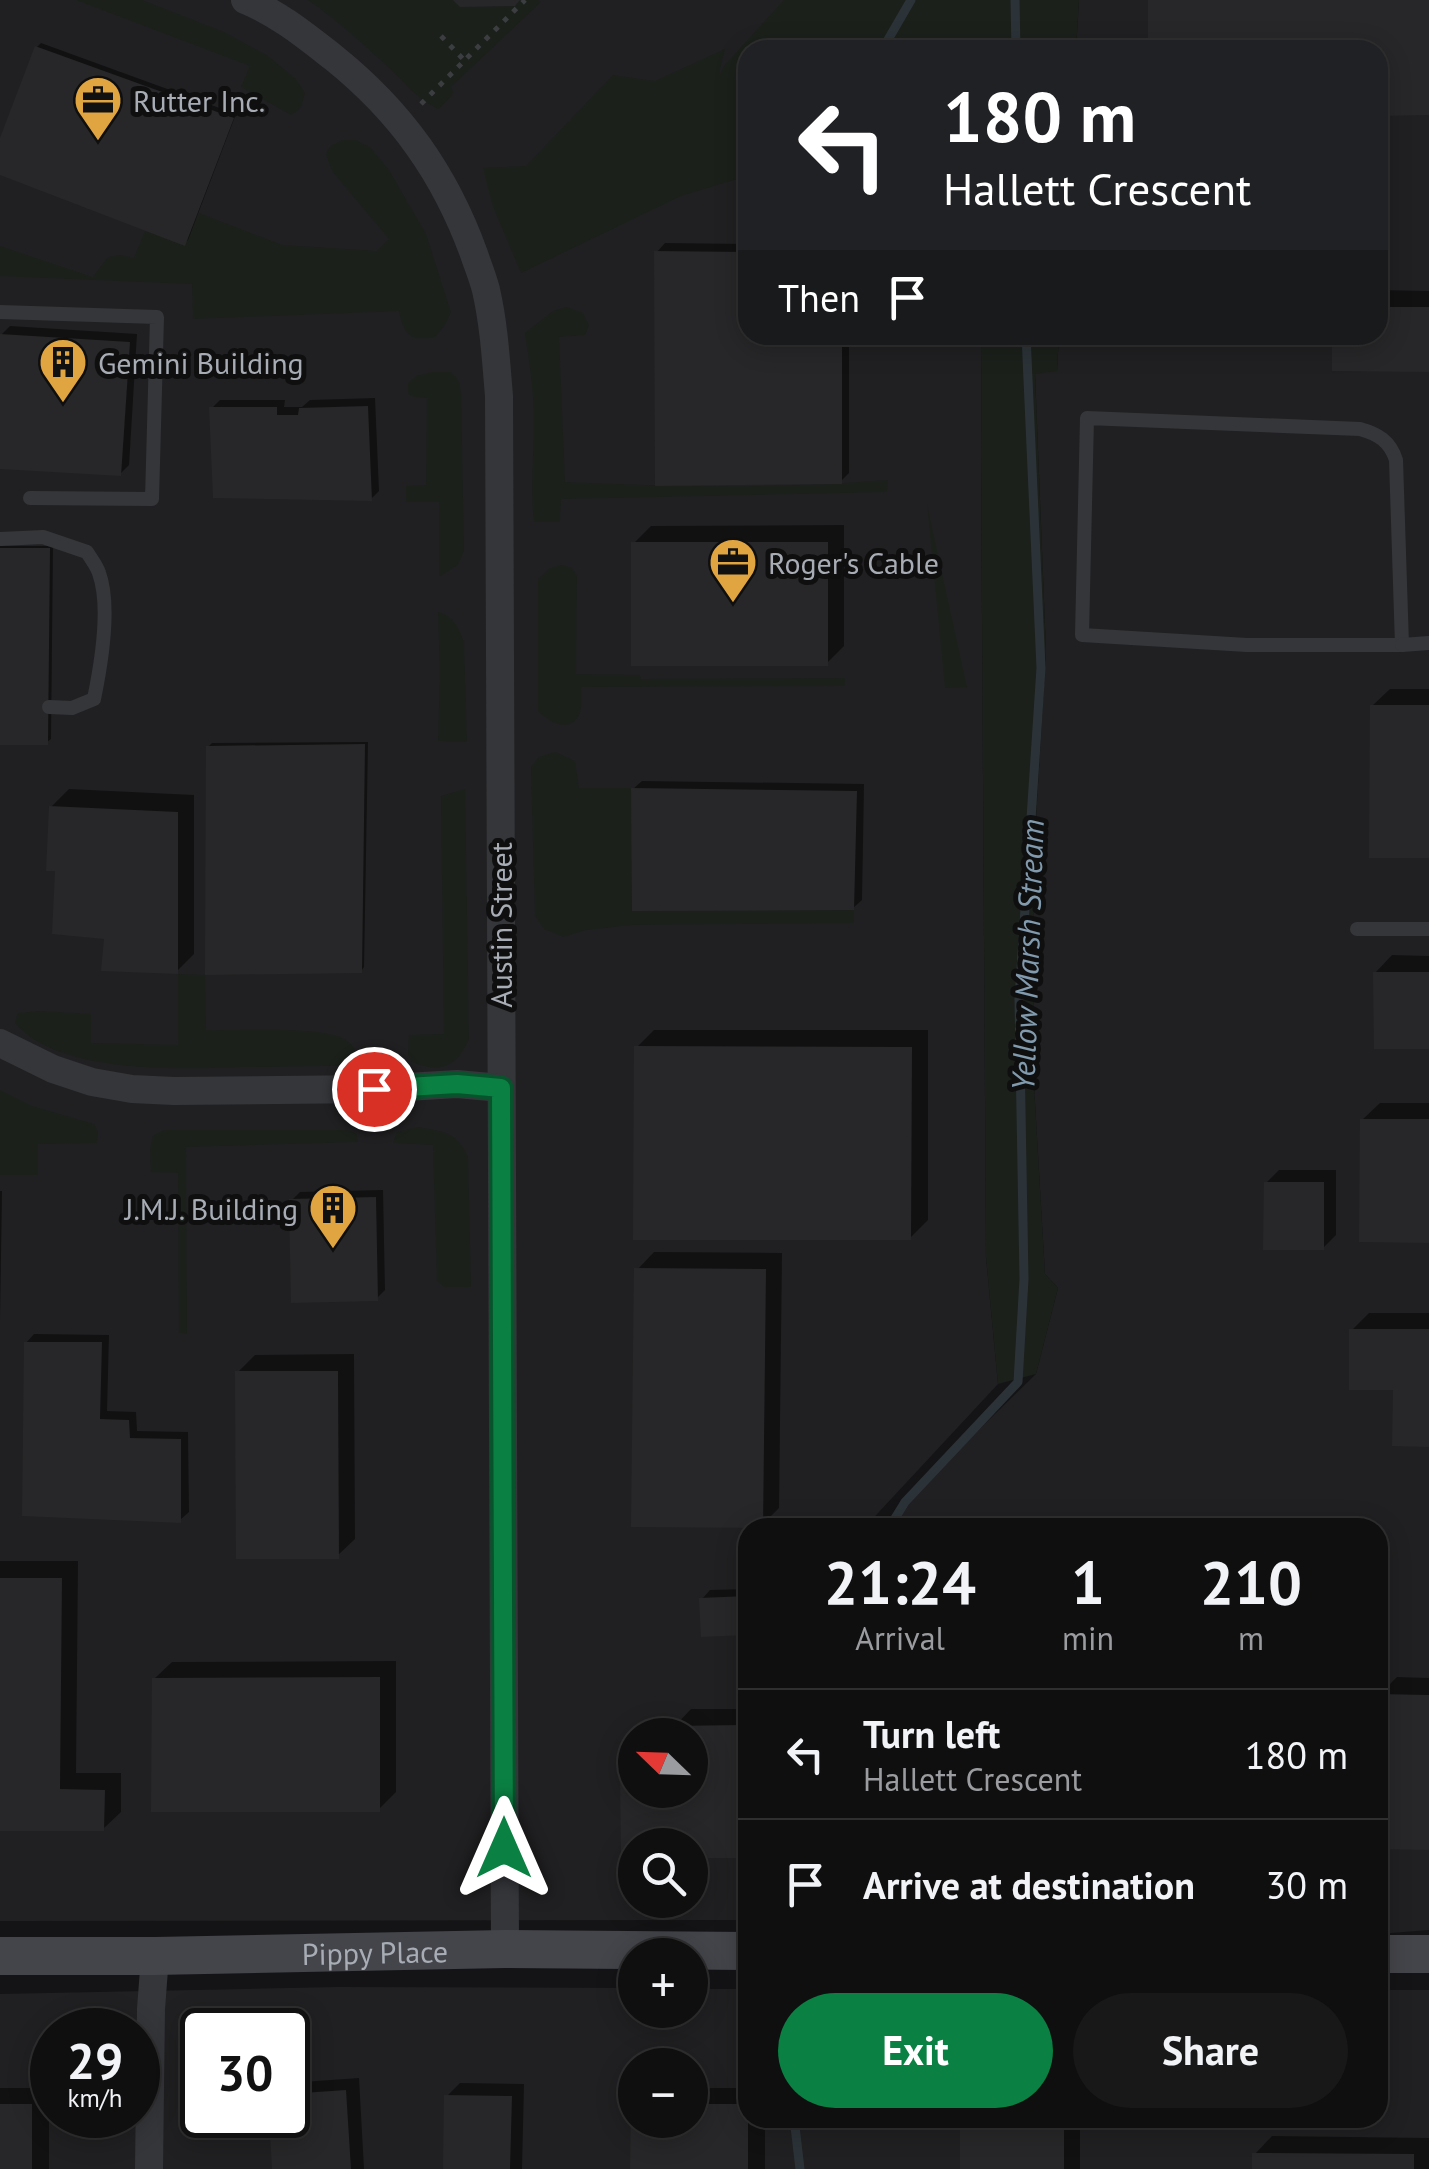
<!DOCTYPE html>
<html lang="en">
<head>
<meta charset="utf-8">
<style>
  :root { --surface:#0f0f10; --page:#181819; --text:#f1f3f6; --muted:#9b9c9f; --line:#2f2f30; --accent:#0b8043 }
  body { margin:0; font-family:"PT Sans",sans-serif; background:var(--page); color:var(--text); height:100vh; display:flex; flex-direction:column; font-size:38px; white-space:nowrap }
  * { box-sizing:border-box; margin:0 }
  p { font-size:32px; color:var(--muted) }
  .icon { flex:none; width:55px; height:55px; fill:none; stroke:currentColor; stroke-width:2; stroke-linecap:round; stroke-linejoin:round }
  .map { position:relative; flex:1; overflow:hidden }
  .side { position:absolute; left:738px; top:1518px; width:650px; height:610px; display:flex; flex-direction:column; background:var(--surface); border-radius:30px; box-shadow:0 5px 25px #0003,0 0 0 2px var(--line) }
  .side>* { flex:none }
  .hud { position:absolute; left:738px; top:40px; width:650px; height:305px; border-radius:30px; box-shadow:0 5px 25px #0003,0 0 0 2px var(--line); background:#202124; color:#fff; overflow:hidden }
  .needle { width:65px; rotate:293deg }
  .fabs { position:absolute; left:618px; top:1718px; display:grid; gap:20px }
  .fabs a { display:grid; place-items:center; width:90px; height:90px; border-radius:50%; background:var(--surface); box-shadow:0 5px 25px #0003,0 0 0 2px var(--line); font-size:50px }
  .speed { position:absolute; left:30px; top:2008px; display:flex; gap:20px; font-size:50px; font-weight:700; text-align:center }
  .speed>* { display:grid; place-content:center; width:130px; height:130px; border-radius:50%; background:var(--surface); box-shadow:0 5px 25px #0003,0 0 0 2px var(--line); line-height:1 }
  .speed small { font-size:25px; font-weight:400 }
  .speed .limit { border:5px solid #111; border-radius:15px; background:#fff; color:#111 }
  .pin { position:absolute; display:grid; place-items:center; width:85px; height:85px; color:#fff; margin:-42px; border:5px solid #fff; border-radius:50%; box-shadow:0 2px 10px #0007 }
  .me { position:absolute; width:110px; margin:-55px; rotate:0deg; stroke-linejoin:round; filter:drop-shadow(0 0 8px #0008) }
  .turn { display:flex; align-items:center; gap:35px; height:210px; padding:0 40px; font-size:45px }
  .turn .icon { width:130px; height:130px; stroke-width:2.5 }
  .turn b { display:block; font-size:70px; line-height:85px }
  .then { display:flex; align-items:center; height:95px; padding:0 40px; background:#0003; gap:20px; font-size:38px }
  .eta { display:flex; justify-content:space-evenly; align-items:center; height:170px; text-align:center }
  .eta b { font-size:60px; font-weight:800; line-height:70px }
  .primary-button { display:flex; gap:20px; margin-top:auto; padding:20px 40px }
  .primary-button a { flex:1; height:115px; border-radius:60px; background:var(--accent); color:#fff; font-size:40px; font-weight:800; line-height:115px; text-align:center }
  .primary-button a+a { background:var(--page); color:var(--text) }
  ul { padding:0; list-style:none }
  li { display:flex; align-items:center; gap:30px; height:130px; padding:0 40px; border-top:2px solid var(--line) }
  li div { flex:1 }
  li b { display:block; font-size:38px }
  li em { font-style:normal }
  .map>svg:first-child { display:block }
</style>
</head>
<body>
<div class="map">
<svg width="1429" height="2169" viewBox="0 0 1429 2169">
  <rect width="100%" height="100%" fill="#141416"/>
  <g fill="#202022" fill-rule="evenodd">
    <path d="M 0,0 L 808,0 L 748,50 L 748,335 L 982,335 L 981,452 L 986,1257 L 998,1384 L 865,1527 L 748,1528 L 747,1920 L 0,1921 ZM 635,1735 L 690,1735 L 690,1790 L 635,1790 ZM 635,1845 L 690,1845 L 690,1900 L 635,1900 Z"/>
    <polygon points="1079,0 1429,0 1429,1930 1378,1934 1378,1528 883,1528 905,1502 1036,1374 1058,1288 1045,1274 1034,1086 1033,868 1046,651 1035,373 1057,370 1059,335 1378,335 1378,50 1076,50"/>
    <path d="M 338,1987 L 635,1988 L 635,2010 L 690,2010 L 690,1989 L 747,1989 L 748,2118 L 1378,2118 L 1378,1990 L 1429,1990 L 1429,2169 L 0,2169 L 0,1994 ZM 52,2030 L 138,2030 L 138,2115 L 52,2115 ZM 202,2030 L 288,2030 L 288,2115 L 202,2115 ZM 635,2065 L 690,2065 L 690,2120 L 635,2120 Z"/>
  </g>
  <g fill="#1b201b">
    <polygon points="76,0 142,0 224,32 268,56 296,79 305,93 301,108 291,115 241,87 250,66"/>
    <path d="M 308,0 L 453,0 L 460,7 L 514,6 L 520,0 L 538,0 L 541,2 L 451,87 L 454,93 L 439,109 C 417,100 407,84 389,68 C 363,44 337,20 308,0 Z"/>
    <polygon points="784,0 1079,0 1076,50 748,50 747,176 681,196 521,273 492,204 483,168 526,166 613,75 655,81 725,49 718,78 724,66"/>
    <path d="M 342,140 L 356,140 L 371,148 L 389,170 L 426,234 L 451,312 L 445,325 L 435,337 C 410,342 404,335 399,311 L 193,319 L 192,284 L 0,276 L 0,246 L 93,277 L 108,257 L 120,255 L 134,258 L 145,231 L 185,246 L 199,213 L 282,245 L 377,251 L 389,239 L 332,171 L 326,155 L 330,146 Z"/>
    <path d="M 567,307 L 583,313 L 589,325 L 585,335 L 559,337 L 565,482 C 673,487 781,489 888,480 L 887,492 L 561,499 L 560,522 L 534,522 C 530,487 534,455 534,419 C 534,390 529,361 525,333 L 553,311 Z"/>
    <polygon points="982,335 1059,335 1057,371 1035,374 1046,651 1033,868 1034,1086 1045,1274 1058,1288 1036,1374 998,1384 986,1257 981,452"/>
    <polygon points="433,372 451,372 459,381 461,392 464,551 458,565 439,577 439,502 406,502 406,486 426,485 427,398 415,397 408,394 408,383 416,376"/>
    <polygon points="927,504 967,687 945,688"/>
    <path d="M 562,565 L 572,568 L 577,576 L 576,674 L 640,675 L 641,679 L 845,678 L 845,686 L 581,687 C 581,694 582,706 580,713 C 571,735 548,722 538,711 L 538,579 L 550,568 Z"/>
    <path d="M 438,612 C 454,616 458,627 464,642 L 467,742 L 438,741 L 440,673 Z"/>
    <polygon points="555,752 575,761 579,788 631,788 632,911 854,910 854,923 632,925 586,930 563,937 544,929 535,916 531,767 539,757"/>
    <path d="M 465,789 L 469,1039 C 457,1067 441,1074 412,1062 L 408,1055 L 409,1035 L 444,1034 L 441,796 Z"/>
    <path d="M 178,974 L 205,975 L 206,1030 C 236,1031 322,1026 344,1039 C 355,1045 358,1054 361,1065 C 323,1066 284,1067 245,1067 C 182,1069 59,1075 15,1023 L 18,1013 L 40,1011 L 91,1014 L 91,1043 L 178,1045 Z"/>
    <polygon points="0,1090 32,1106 94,1124 98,1131 97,1143 38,1144 38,1175 0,1175"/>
    <path d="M 419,1127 C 444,1132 458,1132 468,1157 L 471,1287 L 444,1287 L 437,1281 L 433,1145 L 393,1143 L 397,1132 Z"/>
    <polygon points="164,1130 348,1130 357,1134 358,1142 186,1147 187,1334 179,1333 178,1173 151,1172 150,1150 153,1136"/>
  </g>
  <g fill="#0007">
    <polygon points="41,43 236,114 188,240 185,243 0,172 0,145 37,47"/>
    <polygon points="665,243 748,244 748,335 849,335 849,473 841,481 657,252"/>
    <polygon points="1378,290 1429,291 1429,369 1335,335 1378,335"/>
    <polygon points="10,326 137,334 129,465 120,474 0,466 1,335"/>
    <polygon points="375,398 379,491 371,499 212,408 220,400 285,400 284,407 302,407 310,400"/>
    <polygon points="844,525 844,646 827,663 634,543 651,526"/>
    <polygon points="0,546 53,546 51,739 47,742 0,742"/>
    <polygon points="1390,689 1429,689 1429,856 1372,706"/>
    <polygon points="368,742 364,967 361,971 208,747 212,743"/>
    <polygon points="642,781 864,784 862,900 853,908 633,789"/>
    <polygon points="69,789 194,795 194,954 177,971 107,936 57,868 51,807"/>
    <polygon points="1392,955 1429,956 1429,1046 1375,973"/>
    <polygon points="654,1030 928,1030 928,1220 910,1238 637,1047"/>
    <polygon points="1380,1103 1429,1103 1429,1240 1362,1120"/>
    <polygon points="1279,1170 1336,1170 1336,1235 1323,1248 1266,1183"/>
    <polygon points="383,1190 385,1290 377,1298 292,1200 300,1192"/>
    <polygon points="0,1191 2,1191 0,1321"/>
    <polygon points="654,1252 782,1253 779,1508 762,1525 637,1270"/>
    <polygon points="1369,1313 1429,1313 1429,1444 1396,1387 1352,1330"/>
    <polygon points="34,1334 109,1335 107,1411 136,1412 137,1431 188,1432 189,1512 180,1520 26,1343"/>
    <polygon points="354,1354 355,1539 337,1556 238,1372 255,1355"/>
    <polygon points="0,1561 78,1561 76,1773 121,1773 121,1812 103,1829 0,1829"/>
    <polygon points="748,1589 748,1633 702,1599 710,1590"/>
    <polygon points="396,1661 396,1792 379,1809 154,1679 172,1662"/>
    <polygon points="1397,1677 1429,1678 1429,1847 1378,1846 1379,1695"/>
    <polygon points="691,1709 748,1709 748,1848 740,1855 690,1856 690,1845 635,1845 635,1856 622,1780 635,1767 635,1790 690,1790 690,1735 674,1735 674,1727"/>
    <polygon points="359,2078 364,2169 274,2169 271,2115 288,2115 288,2083"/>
    <polygon points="460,2083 524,2084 522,2169 446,2169 447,2096"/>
    <rect x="0" y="2088" width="49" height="81"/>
    <polygon points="690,2088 748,2088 748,2118 765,2118 765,2169 633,2169 633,2105 635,2103 635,2120 690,2120"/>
    <rect x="962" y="2118" width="118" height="51"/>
    <polygon points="1272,2136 1429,2138 1429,2169 1255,2169 1255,2154"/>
  </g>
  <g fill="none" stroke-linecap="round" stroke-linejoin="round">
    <g stroke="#2c3338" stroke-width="9">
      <polyline points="1015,0 1016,50"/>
      <polyline points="882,50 911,0"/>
      <polyline points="889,1528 905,1502 1018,1382 1024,1279 1019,999 1041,668 1026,335"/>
      <polyline points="794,2118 800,2169"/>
    </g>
  </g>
  <g fill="#272729">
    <polygon points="453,0 520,0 515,6 460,7"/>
    <polygon points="1148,0 1429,0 1429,115 1378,116 1378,50 1148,50"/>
    <polygon points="35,46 234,118 185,246 0,175 0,138"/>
    <polygon points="654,251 748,252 748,335 842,335 842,484 655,486"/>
    <polygon points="1378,307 1429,307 1429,372 1332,371 1332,335 1378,335"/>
    <polygon points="0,334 130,342 121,476 0,469"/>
    <polygon points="368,406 372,501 213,498 209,407 277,407 277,415 298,415 299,408"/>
    <rect x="631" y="542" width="197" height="124"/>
    <polygon points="0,548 50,548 48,745 0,745"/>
    <polygon points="1370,705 1429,705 1429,858 1369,858"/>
    <polygon points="365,744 362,973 205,975 206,746"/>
    <polygon points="631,788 857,791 854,910 632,911"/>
    <polygon points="49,806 178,812 178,974 101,971 104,939 52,934 55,871 46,871"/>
    <polygon points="1373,972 1429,972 1429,1049 1374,1049"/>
    <polygon points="634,1046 912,1047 911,1240 633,1240"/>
    <polygon points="1360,1119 1429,1119 1429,1243 1359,1242"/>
    <polygon points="1264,1182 1324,1182 1324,1250 1263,1250"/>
    <polygon points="376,1197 378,1301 291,1303 289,1199"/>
    <polygon points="634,1268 766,1269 763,1528 631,1527"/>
    <polygon points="1349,1329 1429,1329 1429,1447 1392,1446 1393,1390 1349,1390"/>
    <polygon points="24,1342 102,1342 100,1419 129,1420 130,1438 181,1439 181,1523 22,1516"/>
    <polygon points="235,1371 338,1371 339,1559 236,1559"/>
    <polygon points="0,1578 62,1578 60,1789 105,1790 104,1831 0,1831"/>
    <polygon points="748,1596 748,1635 701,1637 699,1598"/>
    <polygon points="380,1677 380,1812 151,1812 152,1678"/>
    <polygon points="1378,1694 1429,1695 1429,1850 1378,1849"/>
    <polygon points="740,1725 741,1858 690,1858 690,1845 635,1845 635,1859 621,1859 620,1779 635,1779 635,1790 690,1790 690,1735 671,1735 671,1726"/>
    <polygon points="346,2090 351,2169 272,2169 269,2115 288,2115 288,2094"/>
    <polygon points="444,2095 512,2096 510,2169 443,2169"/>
    <rect x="0" y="2104" width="32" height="65"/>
    <polygon points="631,2104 635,2104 635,2120 690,2120 690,2104 748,2104 748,2169 630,2169"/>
    <rect x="960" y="2118" width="104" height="51"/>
    <polygon points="1252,2153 1414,2154 1414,2169 1252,2169"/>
  </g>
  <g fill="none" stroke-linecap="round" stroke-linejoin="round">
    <g stroke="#3c3d41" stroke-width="5" stroke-dasharray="5 8" stroke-linecap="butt">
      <polyline points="441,36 464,60"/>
      <polyline points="421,104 525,0"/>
    </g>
    <g stroke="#35363a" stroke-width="14">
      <polyline points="0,312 157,317 152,499 30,498"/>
      <path d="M 1087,418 L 1360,429 C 1378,434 1390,441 1396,460 L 1402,645 L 1247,645 L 1082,635 Z"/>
      <path d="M 0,539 L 43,537 L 87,552 C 91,559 97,566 99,573 C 111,606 101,665 94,699 L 72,708 L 49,707"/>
      <polyline points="1402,645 1429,643"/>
      <polyline points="1357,929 1429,929"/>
    </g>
    <g stroke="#35363a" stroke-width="28">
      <path d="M 245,0 C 278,13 307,37 334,58 C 401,112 445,174 474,254 C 478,266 483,278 486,290 C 494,325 496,361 499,396 L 505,1949"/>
      <polyline points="0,1043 53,1069 92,1082 132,1089 174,1091 374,1089 457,1084 501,1088"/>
      <polyline points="149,2169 151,2009 155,1956"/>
    </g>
    <g stroke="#44454a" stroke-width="38">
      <polyline points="1378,1954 1429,1954"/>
      <path id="s1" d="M 0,1956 L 155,1956 L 505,1949 L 748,1951"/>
    </g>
  </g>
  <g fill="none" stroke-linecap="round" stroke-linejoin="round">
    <g stroke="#07532c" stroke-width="25">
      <polyline id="route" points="374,1089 457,1084 501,1088 504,1848"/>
    </g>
    <use href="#route" stroke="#0b8043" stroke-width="18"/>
  </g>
  <defs>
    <g id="office-pin" transform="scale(2.5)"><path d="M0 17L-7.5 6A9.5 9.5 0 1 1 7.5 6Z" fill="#e0a441" stroke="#0f0f10"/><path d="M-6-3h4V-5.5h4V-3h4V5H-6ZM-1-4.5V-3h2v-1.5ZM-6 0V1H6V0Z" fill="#111"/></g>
    <g id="building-pin" transform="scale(2.5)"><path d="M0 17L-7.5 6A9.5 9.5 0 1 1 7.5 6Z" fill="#e0a441" stroke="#0f0f10"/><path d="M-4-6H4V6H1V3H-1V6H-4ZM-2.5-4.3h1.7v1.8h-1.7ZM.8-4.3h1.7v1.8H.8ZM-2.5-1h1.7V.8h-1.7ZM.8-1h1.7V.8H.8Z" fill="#111"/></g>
  </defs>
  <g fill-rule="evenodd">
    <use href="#office-pin" x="98" y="100"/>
    <use href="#building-pin" x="63" y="362"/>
    <use href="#office-pin" x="733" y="562"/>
    <use href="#building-pin" x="333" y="1208"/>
  </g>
  <g text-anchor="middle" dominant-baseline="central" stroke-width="10" stroke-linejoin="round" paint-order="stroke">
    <g font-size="30" fill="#a7acb5" stroke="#0f0f10" text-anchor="start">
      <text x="133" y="100">Rutter Inc.</text>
      <text x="98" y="362">Gemini Building</text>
      <text x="768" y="562">Roger's Cable</text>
      <text x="298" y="1208" text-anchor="end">J.M.J. Building</text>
    </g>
    <g font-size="30" fill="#a7acb5" stroke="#0f0f10">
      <text transform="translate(500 925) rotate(-90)">Austin Street</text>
      <text stroke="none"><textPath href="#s1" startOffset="375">Pippy Place</textPath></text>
    </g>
    <g font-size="32" font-style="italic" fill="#819aad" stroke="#0f0f10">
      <text transform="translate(1027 955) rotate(-88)">Yellow Marsh Stream</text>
    </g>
  </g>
</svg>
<div class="fabs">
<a><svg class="needle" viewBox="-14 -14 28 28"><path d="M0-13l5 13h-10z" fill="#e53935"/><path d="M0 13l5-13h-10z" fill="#9b9c9f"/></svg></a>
<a><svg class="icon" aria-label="search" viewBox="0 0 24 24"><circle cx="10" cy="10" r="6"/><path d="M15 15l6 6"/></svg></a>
<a>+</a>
<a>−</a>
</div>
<div class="speed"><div>29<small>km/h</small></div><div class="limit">30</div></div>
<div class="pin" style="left:374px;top:1089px;background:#d93025"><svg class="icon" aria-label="arrive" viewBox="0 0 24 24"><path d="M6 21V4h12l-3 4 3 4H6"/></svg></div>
<svg class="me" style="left:504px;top:1848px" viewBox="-20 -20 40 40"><path d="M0-17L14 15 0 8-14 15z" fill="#0b8043" stroke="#fff" stroke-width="4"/></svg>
<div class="hud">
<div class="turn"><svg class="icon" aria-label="left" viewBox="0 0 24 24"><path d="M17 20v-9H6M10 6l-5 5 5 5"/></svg><div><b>180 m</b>Hallett Crescent</div></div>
<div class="then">Then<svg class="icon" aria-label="arrive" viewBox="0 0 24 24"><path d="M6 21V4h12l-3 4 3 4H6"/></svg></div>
</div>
<section class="side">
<div class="eta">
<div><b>21:24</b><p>Arrival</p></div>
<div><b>1</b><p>min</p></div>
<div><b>210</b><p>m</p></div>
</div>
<ul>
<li><svg class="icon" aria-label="left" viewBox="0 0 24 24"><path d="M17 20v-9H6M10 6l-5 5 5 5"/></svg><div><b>Turn left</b><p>Hallett Crescent</p></div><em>180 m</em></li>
<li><svg class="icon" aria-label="arrive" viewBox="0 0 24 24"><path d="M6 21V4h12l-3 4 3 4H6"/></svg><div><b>Arrive at destination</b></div><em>30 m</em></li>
</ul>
<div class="primary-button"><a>Exit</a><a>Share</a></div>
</section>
</div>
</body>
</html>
